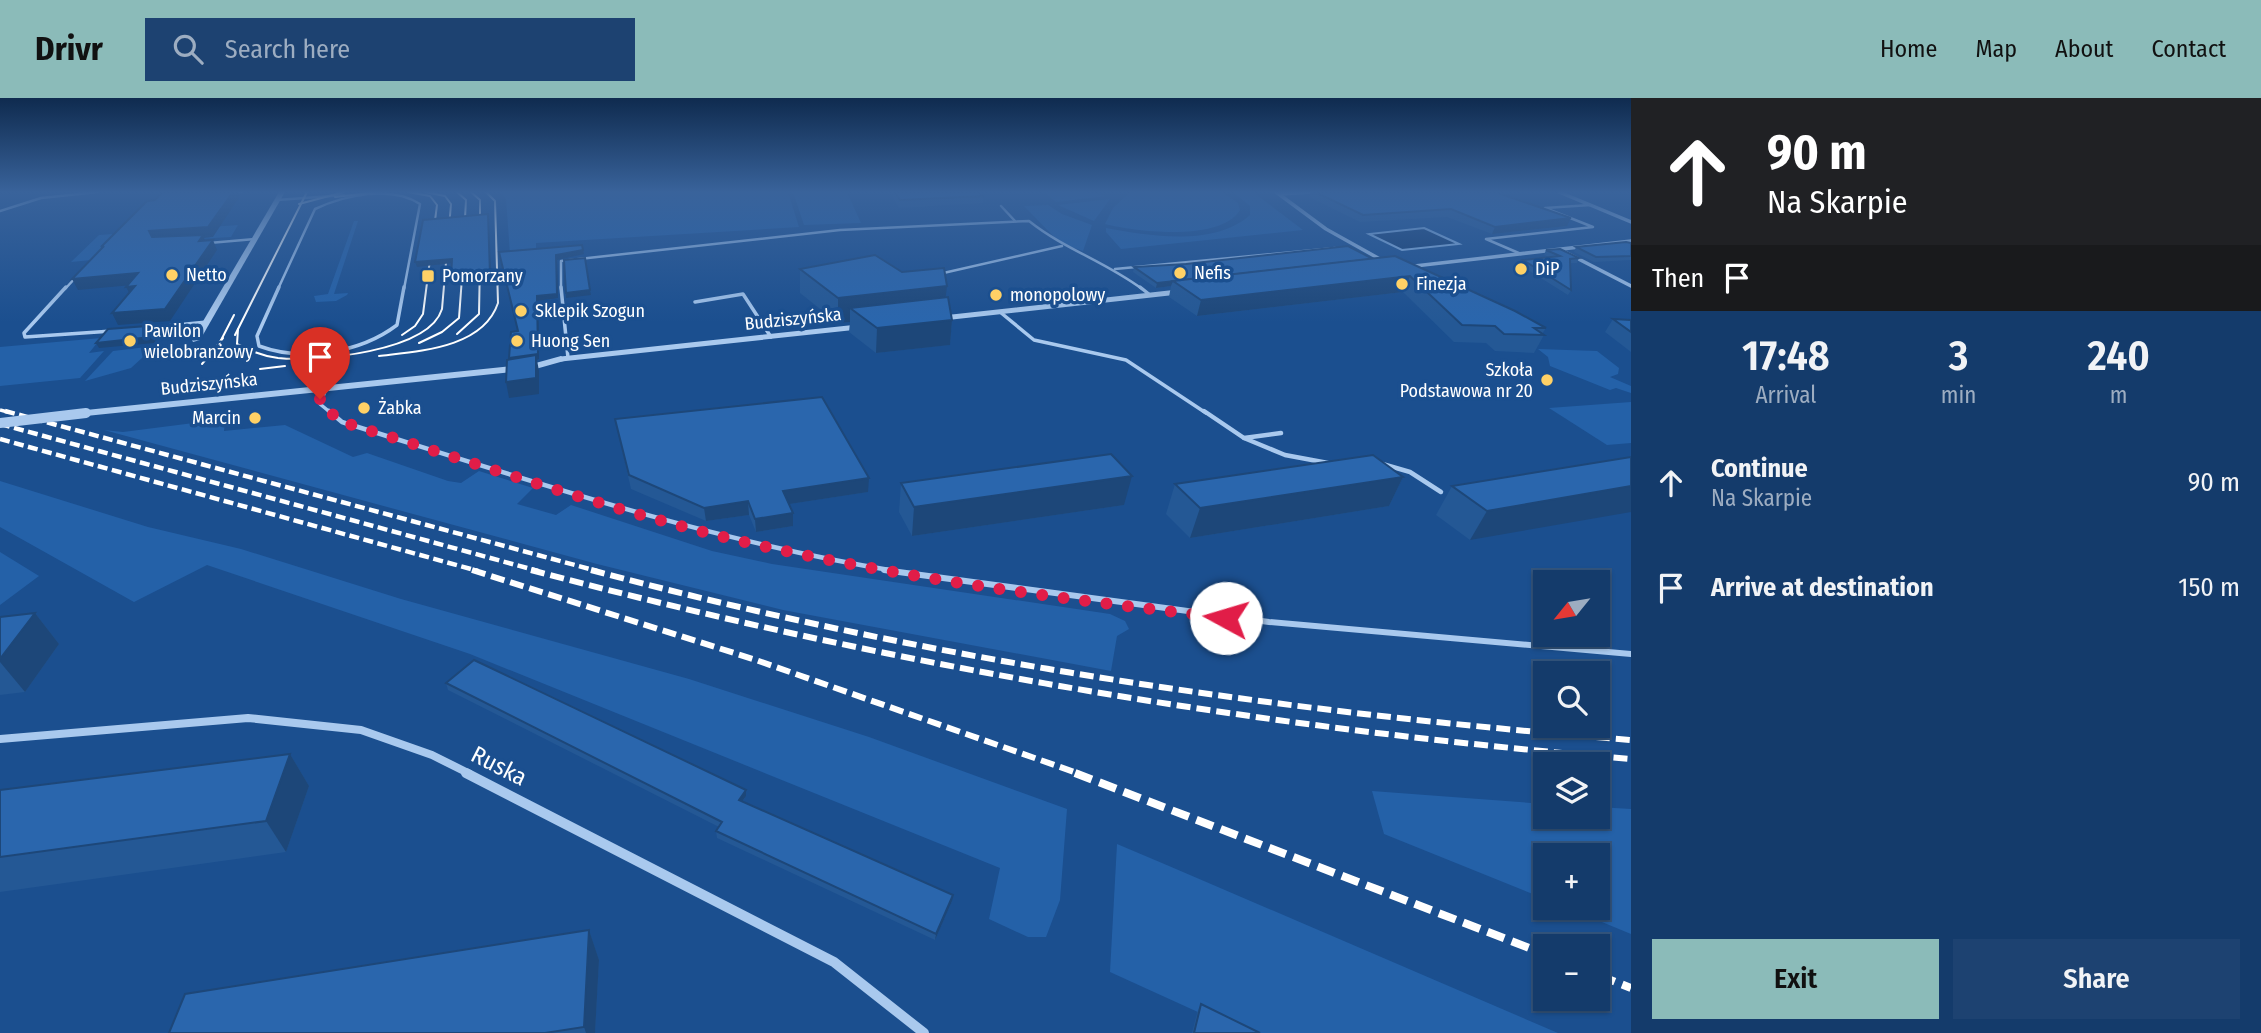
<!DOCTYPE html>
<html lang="en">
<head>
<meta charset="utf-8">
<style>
  :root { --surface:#143b6b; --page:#1d4271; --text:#f1f3f6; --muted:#9dadc1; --line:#33557e; --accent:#8bbbb9 }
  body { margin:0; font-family:"Fira Sans Condensed",sans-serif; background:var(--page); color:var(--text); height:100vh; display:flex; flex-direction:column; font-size:26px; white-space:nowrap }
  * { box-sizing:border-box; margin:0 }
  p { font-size:23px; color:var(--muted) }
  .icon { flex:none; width:38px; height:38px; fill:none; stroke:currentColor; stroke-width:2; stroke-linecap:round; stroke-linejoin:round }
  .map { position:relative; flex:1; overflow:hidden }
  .details { display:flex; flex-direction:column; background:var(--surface); width:630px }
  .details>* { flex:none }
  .guide { background:#202124; color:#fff; overflow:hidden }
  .needle { width:46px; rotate:240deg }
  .buttons { position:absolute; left:1533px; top:472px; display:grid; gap:14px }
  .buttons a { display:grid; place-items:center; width:77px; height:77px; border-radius:0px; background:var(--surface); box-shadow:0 2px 5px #0004,0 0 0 2px var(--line); font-size:35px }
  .pin { position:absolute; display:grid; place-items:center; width:60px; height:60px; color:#fff; margin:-72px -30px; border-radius:50% 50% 50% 0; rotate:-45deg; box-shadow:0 0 7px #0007 }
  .pin .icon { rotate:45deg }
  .me { position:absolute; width:77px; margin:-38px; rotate:276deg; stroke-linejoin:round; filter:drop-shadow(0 0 5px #0008) }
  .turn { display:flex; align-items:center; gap:24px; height:147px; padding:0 21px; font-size:32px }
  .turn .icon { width:91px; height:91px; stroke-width:2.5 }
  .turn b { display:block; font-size:49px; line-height:60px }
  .then { display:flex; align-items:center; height:66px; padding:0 21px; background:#0003; gap:14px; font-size:26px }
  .eta { display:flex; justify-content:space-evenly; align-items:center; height:119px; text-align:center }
  .eta b { font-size:42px; font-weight:600; line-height:49px }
  .button { display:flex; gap:14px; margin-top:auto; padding:14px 21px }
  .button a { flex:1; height:80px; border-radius:0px; background:var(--accent); color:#111; font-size:28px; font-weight:600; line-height:80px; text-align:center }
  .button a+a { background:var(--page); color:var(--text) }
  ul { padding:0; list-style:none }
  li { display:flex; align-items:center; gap:21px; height:105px; padding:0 21px }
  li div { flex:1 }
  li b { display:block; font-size:26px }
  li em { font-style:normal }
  header { display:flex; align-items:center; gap:42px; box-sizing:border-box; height:98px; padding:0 35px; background:var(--accent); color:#111 }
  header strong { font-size:33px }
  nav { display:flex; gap:38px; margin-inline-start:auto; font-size:24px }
  .search { width:490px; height:63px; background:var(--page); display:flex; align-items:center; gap:18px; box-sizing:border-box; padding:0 24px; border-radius:0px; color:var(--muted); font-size:26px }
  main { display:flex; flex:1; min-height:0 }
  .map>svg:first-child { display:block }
</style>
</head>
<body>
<header>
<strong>Drivr</strong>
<div class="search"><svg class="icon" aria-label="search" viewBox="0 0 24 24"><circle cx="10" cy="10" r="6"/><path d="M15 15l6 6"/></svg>Search here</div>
<nav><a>Home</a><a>Map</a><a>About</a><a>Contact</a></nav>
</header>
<main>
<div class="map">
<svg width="1631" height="935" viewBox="0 0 1631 935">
  <rect width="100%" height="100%" fill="#1b4f8f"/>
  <g fill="#2461a8">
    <polygon points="501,94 788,94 799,129 536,145 536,154 513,197 506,101"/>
    <polygon points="793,94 847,94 861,125 804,127"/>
    <polygon points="1044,94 1088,94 1107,98 1056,104"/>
    <path d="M 1130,94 L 1222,94 L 1238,105 L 1240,112 C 1221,144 1136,134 1105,126 L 1113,110 Z"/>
    <path d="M 1233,94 L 1253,94 L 1303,132 L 1121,151 L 1106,134 L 1106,130 C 1150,138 1214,149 1250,117 L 1250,108 Z"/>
    <polygon points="1110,101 1094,123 1058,107"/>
    <polygon points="1048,107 1062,116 1092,127 1083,153 1060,145 1024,108"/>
    <polygon points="354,123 358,123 334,196 348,195 347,197 336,203 316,204 314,198 328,196"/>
    <polygon points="238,127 231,139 180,142 102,161 71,164 99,137"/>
    <polygon points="101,240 89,255 104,253 80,280 0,288 0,249"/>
    <polygon points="155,248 131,270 85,283 113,253"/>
    <polygon points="1538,251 1597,253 1619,270 1618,276 1610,279 1631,288 1631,295 1616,290 1610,292 1550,268 1548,259"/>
    <polygon points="1631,304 1631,345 1607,347 1549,310"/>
    <polygon points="225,321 224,333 285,327 353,359 367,355 448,383 461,385 479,373 533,390 517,406 556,417 571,407 712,453 772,466 1110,516 1125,523 1129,531 1117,538 1111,573 783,512 597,466 104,332 123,334"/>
    <polygon points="0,383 148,429 241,451 401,501 689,581 869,639 1067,711 1060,802 1046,839 1028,839 989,821 1000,770 470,556 207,467 134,504 0,429"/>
    <polygon points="0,454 39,478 0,507"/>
    <polygon points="1372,693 1545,706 1545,719 1598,719 1598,709 1631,711 1631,836 1568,810 1598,810 1598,758 1545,758 1545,801 1384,736"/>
    <polygon points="1117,746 1169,768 1558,935 1244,935 1110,874"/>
  </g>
  <polygon fill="#123a6d" stroke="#9cc4f0" stroke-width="2" points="1424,130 1459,146 1402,152 1369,136"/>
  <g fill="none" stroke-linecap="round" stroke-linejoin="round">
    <g stroke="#a9c9ee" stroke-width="2.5">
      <polyline points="231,94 242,94"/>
      <polyline points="277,102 344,97"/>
      <polyline points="1001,108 1015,123"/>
      <polyline points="0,113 41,100 98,94"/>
      <polyline points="209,145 255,141"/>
      <polyline points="1521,156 1486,141 1593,129 1545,110 1590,107"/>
      <polyline points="1115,171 1335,150"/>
      <polyline points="939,176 1062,148"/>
      <polyline points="65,191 77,178"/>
      <path d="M 278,191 L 315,111 C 345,97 391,87 420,106 L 404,191"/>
      <path d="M 561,191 L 561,163 L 840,132 L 1029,123 C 1064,151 1106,164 1142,191"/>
    </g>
    <g stroke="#a9c9ee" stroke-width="3.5">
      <polyline points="66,189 24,235 25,239 112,233"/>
      <path d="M 279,189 L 257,238 L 259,248 C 302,264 360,255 397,227 L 404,189"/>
      <polyline points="561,189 568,260"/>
      <polyline points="1140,189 1150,197"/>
      <polyline points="695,204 743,196 771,239"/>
      <polyline points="1000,214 1034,242 1126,262 1206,315"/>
      <polyline points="156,229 207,224"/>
      <polyline points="331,315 320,306 331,278"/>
    </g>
    <g stroke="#a9c9ee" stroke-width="4.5">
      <path d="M 329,313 L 342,324 C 525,381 706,442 895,473"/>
      <polyline points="1204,313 1244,340 1281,335"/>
      <polyline points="1244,340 1285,357 1328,365"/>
      <polyline points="1379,365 1410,374 1441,394"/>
    </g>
    <polyline stroke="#a9c9ee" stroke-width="6" points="884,472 1269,524 1631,556"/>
    <g stroke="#a9c9ee" stroke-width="3.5">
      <polyline points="1276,94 1326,131 1387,165"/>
      <polyline points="1559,94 1631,124"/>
      <polyline points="1280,96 1311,94"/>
      <polyline points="1563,153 1631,188"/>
      <polyline points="1406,169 1631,143"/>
    </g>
    <g stroke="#a9c9ee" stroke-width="5">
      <polyline points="943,220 1178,194"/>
      <polyline points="561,261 858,229"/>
    </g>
    <polyline stroke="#a9c9ee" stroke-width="8" points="0,641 248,620 361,632 432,657 470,676"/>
    <polyline stroke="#a9c9ee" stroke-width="10" points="466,675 834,864 924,935"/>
    <g fill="#a9c9ee" fill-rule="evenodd">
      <polygon points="279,94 285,94 200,242 193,244 192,242"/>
      <polygon points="561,258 565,261 564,263 532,272 86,318 81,315 86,312 532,266"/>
    </g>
    <g stroke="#fff" stroke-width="2">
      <polyline points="457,94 466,102 464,138"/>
      <polyline points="471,94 480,102 480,137"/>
      <polyline points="335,99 377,94"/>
      <polyline points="299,106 344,94"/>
      <path d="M 238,231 L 237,246 C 250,253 263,258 278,260 C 316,264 429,254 442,211 L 451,106 L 445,98 L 425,94"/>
      <polyline points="457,236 479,216 480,162"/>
      <polyline points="235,237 307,94"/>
      <polyline points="402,237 415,228 423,216 437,107 430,98 408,94"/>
      <polyline points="419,245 442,234 459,220 463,166"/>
      <polyline points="218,248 234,217"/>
      <path d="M 379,258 C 420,253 483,250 498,205 L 495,103 L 486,94"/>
      <polyline points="202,266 223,240"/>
      <polyline points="260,271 285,268"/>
    </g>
    <polyline stroke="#fff" stroke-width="3.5" stroke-dasharray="9 3.5" stroke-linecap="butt" points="0,312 12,315"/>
    <g stroke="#fff" stroke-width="4.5" stroke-dasharray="10 4.5" stroke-linecap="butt">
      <polyline points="5,313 597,473"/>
      <polyline points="0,326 538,473"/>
      <polyline points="0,341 478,473"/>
    </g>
    <g stroke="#fff" stroke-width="6" stroke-dasharray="14 6" stroke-linecap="butt">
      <polyline points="472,472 753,561 1080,676"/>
      <path d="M 531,472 C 892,568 1258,630 1631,661"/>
      <path d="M 591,472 C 932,563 1279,614 1631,642"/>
    </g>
    <g stroke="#fff" stroke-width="8" stroke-dasharray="18 8" stroke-linecap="butt">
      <polyline points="1075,675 1545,856"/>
      <polyline points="1598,877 1631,890"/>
    </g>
    <polyline stroke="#a9c9ee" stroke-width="10" points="0,325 86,315"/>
  </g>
  <g fill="#245895">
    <polygon points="890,94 979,94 983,98 983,105 899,110"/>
    <polygon points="1311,94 1495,94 1567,128 1492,136 1447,119 1360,124 1309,99"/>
    <polygon points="1631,145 1631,162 1594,164 1574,154 1576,149"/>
    <polygon points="1546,152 1579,160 1577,165 1570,165 1571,192 1568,197 1520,167 1523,162 1549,159 1544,157"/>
    <polygon points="1374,161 1546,230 1542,236 1544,237 1534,255 1495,253 1486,245 1454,244 1403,194 1197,218 1169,199 1171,188 1156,190 1133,174 1134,169"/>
    <polygon points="800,171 902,174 946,200 952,222 950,247 876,255 849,234 850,224 838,225 800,195"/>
    <polygon points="1613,221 1631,222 1631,254 1605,234"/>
    <polygon points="615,321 868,394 789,406 793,428 756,434 749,417 706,423 631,391"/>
    <polygon points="1631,359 1470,442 1436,417 1452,388"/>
    <polygon points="1403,379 1389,408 1190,440 1166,416 1175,386"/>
    <polygon points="901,385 1124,407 912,438 899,414"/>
    <polygon points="35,515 59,546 25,594 0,597 0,519"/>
    <polygon points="446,585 746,698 743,703 952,803 935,842 717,740 716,733 719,729 448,592"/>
    <polygon points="290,656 309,688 286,754 0,794 0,692"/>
    <polygon points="589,832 599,862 595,935 169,935"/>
    <polygon points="1201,906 1260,935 1192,935 1198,912"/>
  </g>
  <g fill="#1d4779">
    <polygon points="0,94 39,94 0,96"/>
    <polygon points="233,94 238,94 240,98 213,139 204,140 207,147 154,144 149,133"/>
    <polygon points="488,116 491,181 452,185 451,180"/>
    <polygon points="1571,120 1567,128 1492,136 1495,129"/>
    <polygon points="213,142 217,152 170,223 118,227 112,215"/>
    <polygon points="583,152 584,156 557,162 558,200 538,203 539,261 537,262 539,273 539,296 509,300 506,284 511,266 537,198 556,157"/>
    <polygon points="452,161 453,165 417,169 415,164"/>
    <polygon points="138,175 143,186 78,192 72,181"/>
    <polygon points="1410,178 1403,194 1197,218 1201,202"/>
    <polygon points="1173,183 1171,188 1156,190 1157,185"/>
    <polygon points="135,188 132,200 126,189"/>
    <polygon points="947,188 944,213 850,210 850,224 838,225 838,200"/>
    <polygon points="590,192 591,197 566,200 566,195"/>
    <polygon points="952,222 950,247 876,255 877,230"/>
    <polygon points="161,227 163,232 154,245 99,250 96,245"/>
    <polygon points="1132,378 1124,407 912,438 914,409"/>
    <polygon points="1403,379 1389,408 1190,440 1200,410"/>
    <polygon points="869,380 868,394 783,407 783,393"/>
    <polygon points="1631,388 1631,414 1470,442 1487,413"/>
    <polygon points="748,403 749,417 706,423 704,410"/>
    <polygon points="793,415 793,428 756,434 755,421"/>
    <polygon points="35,515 59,546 25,594 0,564 0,561"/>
    <polygon points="290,656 309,688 286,754 266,723"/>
    <polygon points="746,692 746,698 739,708 739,702"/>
    <polygon points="953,797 952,803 935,842 936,836"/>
    <polygon points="589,832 599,862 595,935 586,935 584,929"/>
  </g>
  <g fill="#2a66ad" stroke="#1d4779" stroke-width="2">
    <polygon points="163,94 233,94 208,129 149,133 152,139 203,137 199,143 213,142 165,211 112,215 135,188 126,189 138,175 72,181 104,148 101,149 147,103 155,102"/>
    <polygon points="895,94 979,94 983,98 900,102"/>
    <polygon points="1315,94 1495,94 1571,120 1495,129 1451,111 1363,117"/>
    <polygon points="488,116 490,176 451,180 452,161 415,164 423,122"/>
    <polygon points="1626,144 1631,145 1631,158 1596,159 1576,149"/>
    <polygon points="582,147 583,152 556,157 557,196 537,198 538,256 509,260 511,234 518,233 499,154"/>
    <polygon points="1348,148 1373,161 1157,185 1134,169 1186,166"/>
    <polygon points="1560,151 1579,160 1570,161 1571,192 1523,162 1560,158 1546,152"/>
    <polygon points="875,157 902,174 944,170 947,188 838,200 800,171"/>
    <polygon points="1395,158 1515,213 1546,230 1534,230 1544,237 1504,236 1495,228 1462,227 1410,178 1201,202 1173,183"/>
    <polygon points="585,160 590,192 566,195 564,162"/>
    <polygon points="948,199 952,222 877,230 850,210"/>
    <polygon points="1613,221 1631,222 1631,234"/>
    <polygon points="161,227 151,239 96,245 108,231"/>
    <polygon points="536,257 536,280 506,284 507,262"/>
    <polygon points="822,299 869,380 783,393 793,415 755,421 748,403 704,410 629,377 615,321"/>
    <polygon points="1111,356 1132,378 914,409 901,385"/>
    <polygon points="1373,357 1403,379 1200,410 1175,386"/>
    <polygon points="1631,359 1631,388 1487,413 1452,388"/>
    <polygon points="35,515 0,561 0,519"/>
    <polygon points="474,562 746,692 739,702 953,797 936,836 716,733 722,724 446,585"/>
    <polygon points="290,656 266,723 0,759 0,692"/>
    <polygon points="589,832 584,929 545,935 169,935 185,896"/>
    <polygon points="1201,906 1260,935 1194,935"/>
  </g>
  <linearGradient id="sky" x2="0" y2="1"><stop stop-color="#0f2b4f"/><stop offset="0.42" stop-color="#39639b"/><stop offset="1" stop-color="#39639b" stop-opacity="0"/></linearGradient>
  <rect width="1631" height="224" fill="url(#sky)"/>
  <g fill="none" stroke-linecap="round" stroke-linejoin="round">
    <path stroke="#e11d48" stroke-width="12" stroke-dasharray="0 21.6" d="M 320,301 L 320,306 L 342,324 C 458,359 574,400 692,431 C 866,476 1047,499 1226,520"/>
  </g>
  <g fill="#ffd166" stroke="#1b4f8f" stroke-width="2.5">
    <circle cx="1521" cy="171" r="7"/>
    <circle cx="1180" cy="175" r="7"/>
    <circle cx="172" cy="177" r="7"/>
    <rect x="421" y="171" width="14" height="14" rx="3.5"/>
    <circle cx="1402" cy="186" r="7"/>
    <circle cx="996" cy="197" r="7"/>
    <circle cx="521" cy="213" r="7"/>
    <circle cx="130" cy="243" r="7"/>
    <circle cx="517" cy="243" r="7"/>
    <circle cx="1547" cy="282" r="7"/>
    <circle cx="364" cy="310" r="7"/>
    <circle cx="255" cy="320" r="7"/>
  </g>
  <g text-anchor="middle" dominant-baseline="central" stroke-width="7" stroke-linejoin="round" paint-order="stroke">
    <g font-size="18" fill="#fff" stroke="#1b4f8f" text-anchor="start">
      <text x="1535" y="171">DiP</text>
      <text x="1194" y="175">Nefis</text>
      <text x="186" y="177">Netto</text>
      <text x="442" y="178">Pomorzany</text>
      <text x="1416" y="186">Finezja</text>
      <text x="1010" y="197">monopolowy</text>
      <text x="535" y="213">Sklepik Szogun</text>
      <text x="144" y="233">Pawilon<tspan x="144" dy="21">wielobranżowy</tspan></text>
      <text x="531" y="243">Huong Sen</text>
      <text x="1533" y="272" text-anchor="end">Szkoła<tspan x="1533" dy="21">Podstawowa nr 20</tspan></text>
      <text x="378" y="310">Żabka</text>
      <text x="241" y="320" text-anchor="end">Marcin</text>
    </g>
    <g font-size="18" fill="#fff" stroke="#1b4f8f">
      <text transform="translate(793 221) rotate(-6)">Budziszyńska</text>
      <text transform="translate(209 286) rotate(-6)">Budziszyńska</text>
    </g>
    <g font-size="24" fill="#fff" stroke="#1b4f8f">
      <text transform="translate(499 668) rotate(27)">Ruska</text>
    </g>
  </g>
</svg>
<div class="buttons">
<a><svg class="needle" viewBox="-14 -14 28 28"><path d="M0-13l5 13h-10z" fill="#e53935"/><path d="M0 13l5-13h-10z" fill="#9dadc1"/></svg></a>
<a><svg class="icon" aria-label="search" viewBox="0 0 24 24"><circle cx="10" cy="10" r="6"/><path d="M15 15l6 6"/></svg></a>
<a><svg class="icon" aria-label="layers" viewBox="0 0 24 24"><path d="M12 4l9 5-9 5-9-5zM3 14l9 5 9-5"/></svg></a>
<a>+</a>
<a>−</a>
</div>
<div class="pin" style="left:320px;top:301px;background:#d93025"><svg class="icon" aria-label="arrive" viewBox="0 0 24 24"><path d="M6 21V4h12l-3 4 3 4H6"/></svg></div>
<svg class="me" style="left:1226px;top:520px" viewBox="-20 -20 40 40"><circle r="19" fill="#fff"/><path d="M0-13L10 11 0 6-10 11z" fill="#e11d48"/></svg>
</div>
<section class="details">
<div class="guide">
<div class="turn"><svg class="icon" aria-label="ahead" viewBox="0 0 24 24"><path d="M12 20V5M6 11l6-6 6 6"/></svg><div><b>90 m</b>Na Skarpie</div></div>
<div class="then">Then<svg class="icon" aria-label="arrive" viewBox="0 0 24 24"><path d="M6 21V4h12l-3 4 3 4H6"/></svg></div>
</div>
<div class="eta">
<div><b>17:48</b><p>Arrival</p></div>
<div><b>3</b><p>min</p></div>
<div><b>240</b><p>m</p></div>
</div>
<ul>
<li><svg class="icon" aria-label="ahead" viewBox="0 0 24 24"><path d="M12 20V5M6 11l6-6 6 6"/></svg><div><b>Continue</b><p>Na Skarpie</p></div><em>90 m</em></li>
<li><svg class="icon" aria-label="arrive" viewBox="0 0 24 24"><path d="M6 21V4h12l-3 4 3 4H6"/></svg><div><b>Arrive at destination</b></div><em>150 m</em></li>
</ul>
<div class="button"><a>Exit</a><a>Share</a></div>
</section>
</main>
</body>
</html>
